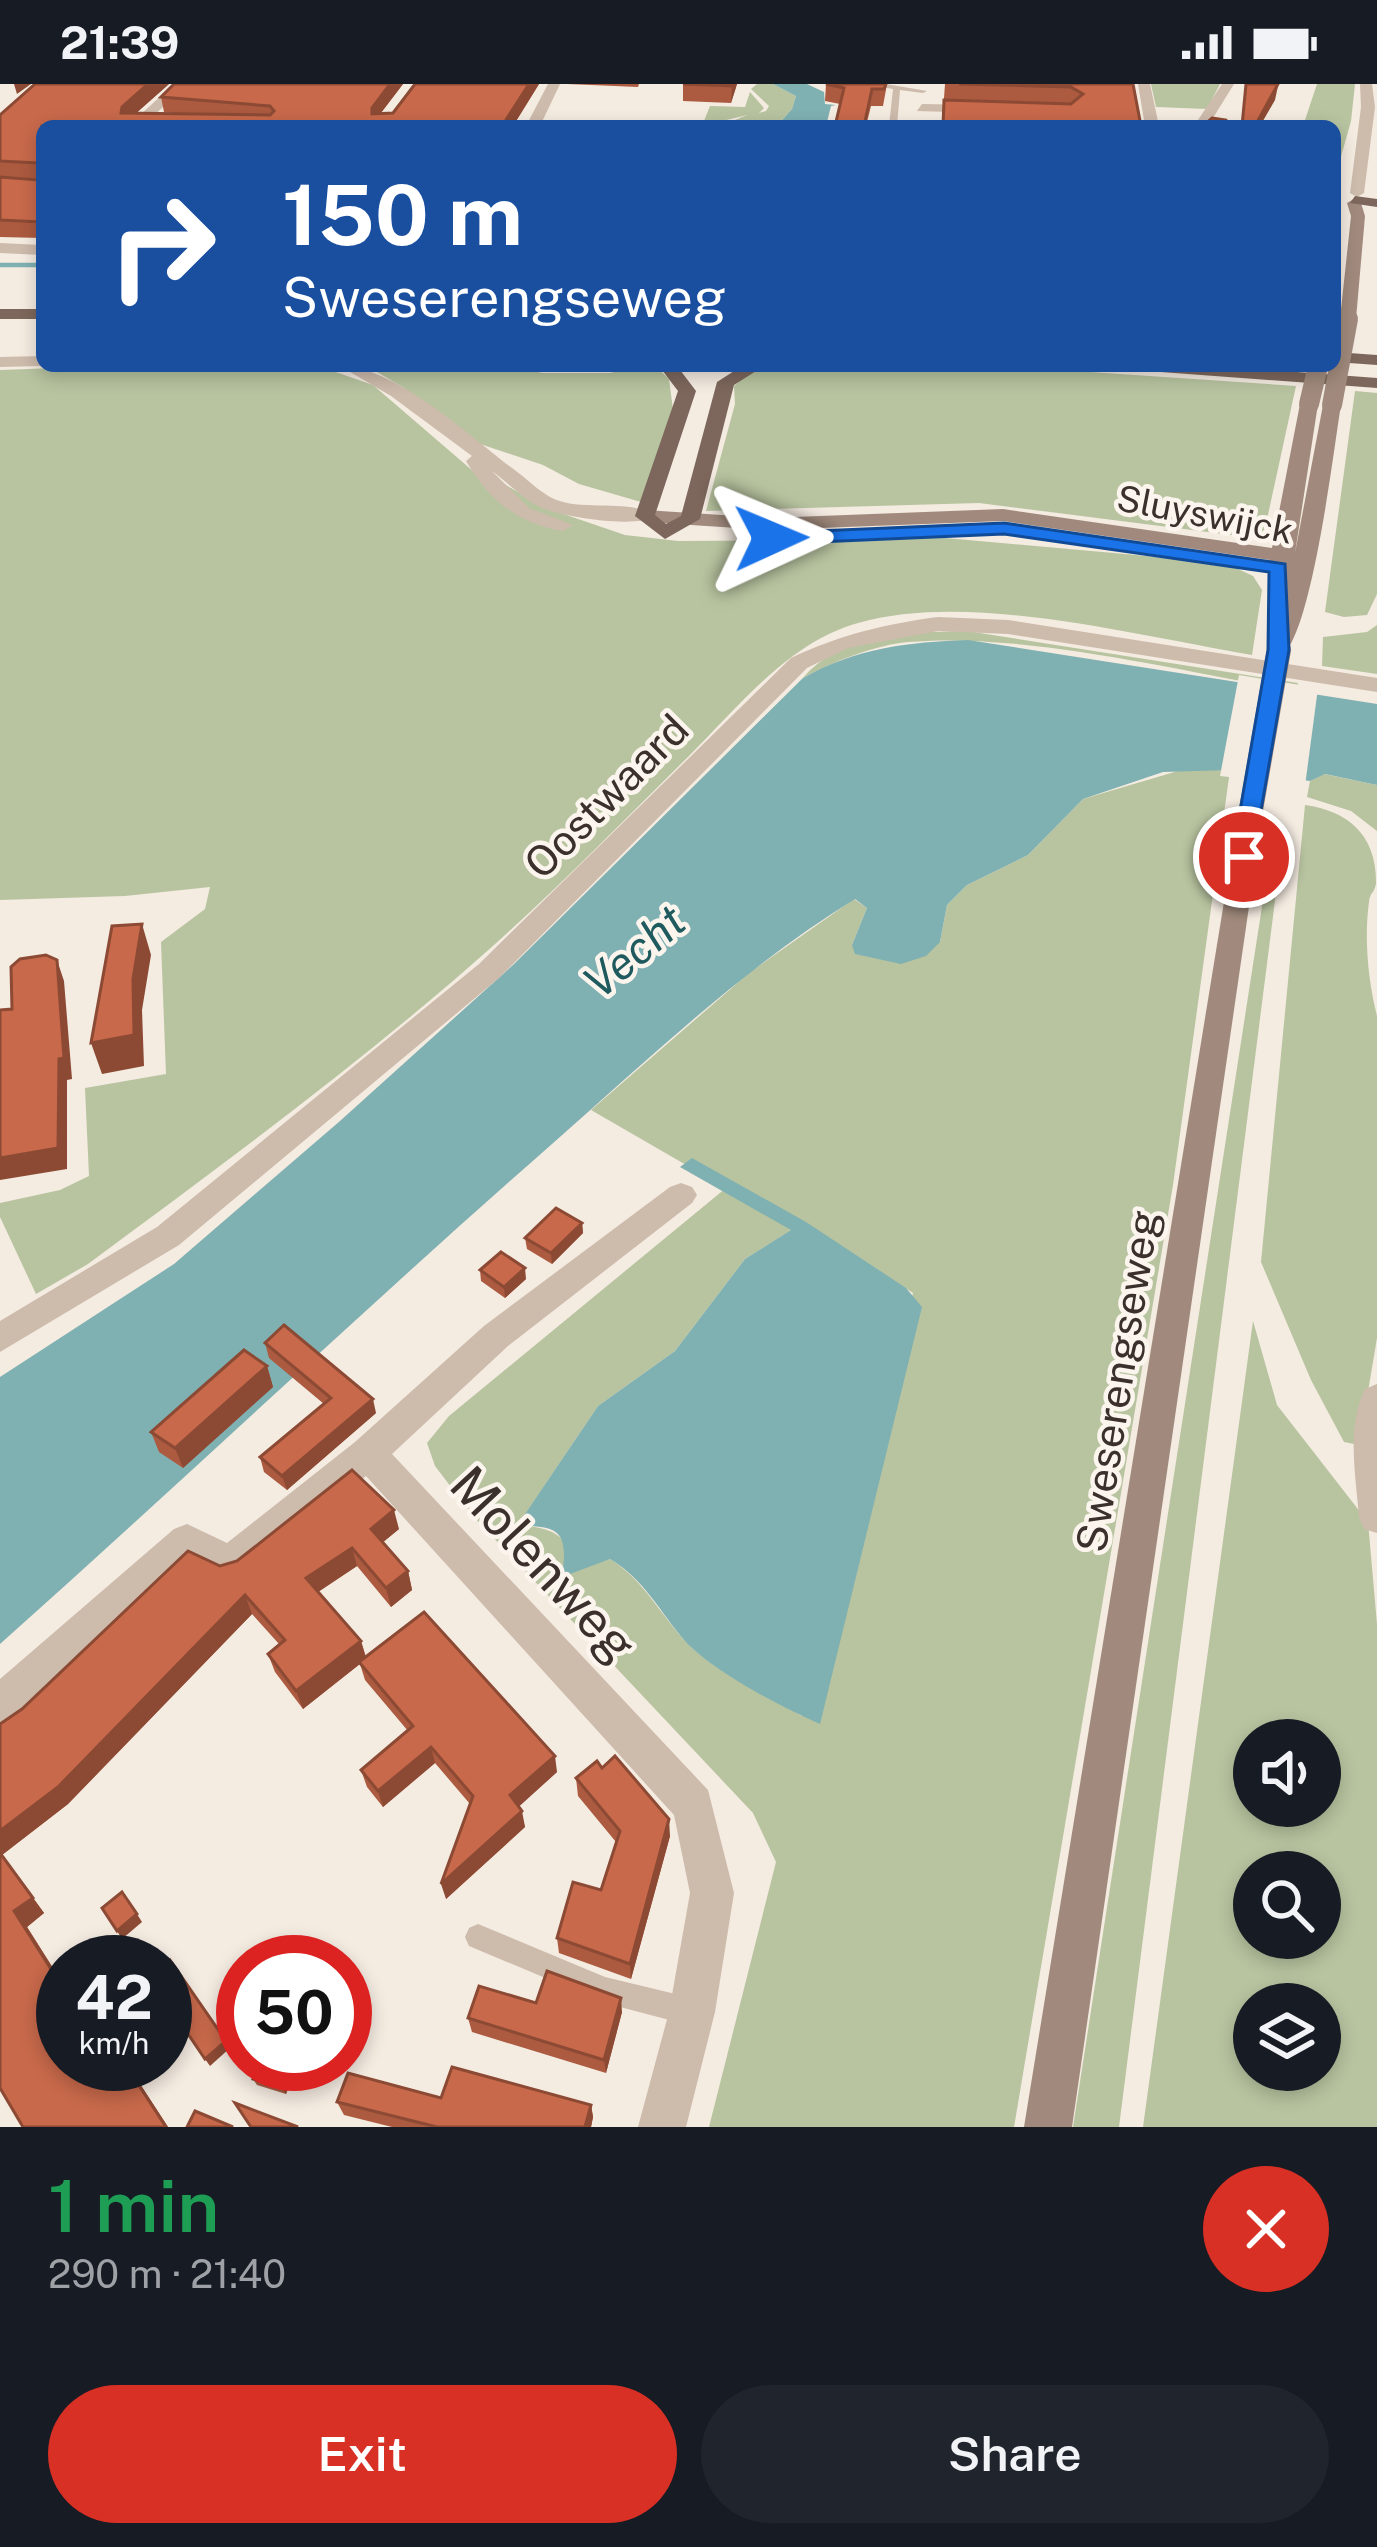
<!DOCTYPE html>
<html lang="en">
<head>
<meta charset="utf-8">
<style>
  :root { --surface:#171b24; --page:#20242c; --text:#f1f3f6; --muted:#9ea1a6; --accent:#d93025 }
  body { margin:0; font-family:"Public Sans",sans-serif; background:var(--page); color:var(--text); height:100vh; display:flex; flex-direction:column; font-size:45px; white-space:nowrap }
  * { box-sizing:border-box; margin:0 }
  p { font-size:39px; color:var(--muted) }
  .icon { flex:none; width:66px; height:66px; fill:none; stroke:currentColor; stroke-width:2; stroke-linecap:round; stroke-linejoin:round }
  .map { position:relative; height:2043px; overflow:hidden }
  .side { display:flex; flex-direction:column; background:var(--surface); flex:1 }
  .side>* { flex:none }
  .hud { position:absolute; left:36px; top:36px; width:1305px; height:252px; border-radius:18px; box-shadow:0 6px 18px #0003; background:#1a4fa0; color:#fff; overflow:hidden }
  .tools { position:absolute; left:1233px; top:1635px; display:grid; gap:24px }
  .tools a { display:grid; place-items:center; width:108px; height:108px; border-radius:50%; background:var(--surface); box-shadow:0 6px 18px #0003; font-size:60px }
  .speed { position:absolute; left:36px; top:1851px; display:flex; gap:24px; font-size:60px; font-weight:700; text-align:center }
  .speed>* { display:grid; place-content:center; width:156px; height:156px; border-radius:50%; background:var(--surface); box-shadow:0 6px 18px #0003; line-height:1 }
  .speed small { font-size:30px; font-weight:400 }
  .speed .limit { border:18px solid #d22; background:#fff; color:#111 }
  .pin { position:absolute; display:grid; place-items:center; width:102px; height:102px; color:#fff; margin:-51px; border:6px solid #fff; border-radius:50%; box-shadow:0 3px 12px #0007 }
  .me { position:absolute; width:132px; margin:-66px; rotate:89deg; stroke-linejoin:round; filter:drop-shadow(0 0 9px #0008) }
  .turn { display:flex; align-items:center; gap:42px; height:252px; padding:0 48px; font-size:54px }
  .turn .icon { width:156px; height:156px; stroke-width:2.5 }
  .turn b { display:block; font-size:84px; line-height:102px }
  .round { display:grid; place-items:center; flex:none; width:126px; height:126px; border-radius:63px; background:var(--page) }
  .headline { display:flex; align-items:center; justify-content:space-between; height:204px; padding:0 48px }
  h1 { font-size:72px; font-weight:600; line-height:90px; color:#1e9e55 }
  .button { display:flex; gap:24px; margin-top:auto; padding:24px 48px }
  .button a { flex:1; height:138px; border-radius:72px; background:var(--accent); color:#fff; font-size:48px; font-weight:600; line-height:138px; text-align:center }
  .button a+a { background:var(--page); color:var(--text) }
  .status { display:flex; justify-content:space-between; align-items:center; height:84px; padding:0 60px; background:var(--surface); direction:ltr }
  .status svg { height:33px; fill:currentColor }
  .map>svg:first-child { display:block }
</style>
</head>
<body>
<div class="status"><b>21:39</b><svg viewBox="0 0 49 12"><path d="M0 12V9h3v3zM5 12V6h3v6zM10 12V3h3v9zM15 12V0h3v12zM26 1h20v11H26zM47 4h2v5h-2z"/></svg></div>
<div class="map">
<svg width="1377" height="2043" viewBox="0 0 1377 2043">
  <rect width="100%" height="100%" fill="#f4ebe1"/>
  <g fill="#b8c4a0" fill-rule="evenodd">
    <polygon points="757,0 773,0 796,12 792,25 777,42 721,42 747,31 702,42 710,22 745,23 750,8 764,24 759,29 766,27 769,22 751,5"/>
    <polygon points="1151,0 1220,0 1207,25 1156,23"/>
    <polygon points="1317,0 1355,0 1351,37 1335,94 1335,42 1303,42"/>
    <path d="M 112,282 L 327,285 L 373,301 L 495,406 L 506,401 L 543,423 L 625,451 L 678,457 L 880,456 L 923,452 L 1225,479 L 1253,492 L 1262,506 L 1252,571 C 1136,552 971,507 858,539 C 789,558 738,623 689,672 C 625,735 561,801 494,861 C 365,976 226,1078 88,1180 L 36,1210 L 0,1133 L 0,1119 L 60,1106 L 89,1092 L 85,1004 L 166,990 L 161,858 L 205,825 L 210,803 L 125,812 L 0,816 L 0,286 Z"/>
    <polygon points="367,282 513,282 542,289 614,289 590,282 655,282 669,295 674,333 641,418 579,400 543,381 462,354 404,304"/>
    <polygon points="769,282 1003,282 1296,302 1264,449 1255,454 979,419 706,427 735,320 734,302 750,288"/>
    <polygon points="1355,307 1377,309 1377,510 1367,531 1344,533 1325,528"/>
    <polygon points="1377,541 1377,590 1322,582 1323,553 1367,548"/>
    <path d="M 967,547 L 1298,599 L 1296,607 C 1179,587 1025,548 908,558 C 875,561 832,578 803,594 C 841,549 914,548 967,547 Z"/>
    <path d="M 1188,684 L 1230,686 L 1173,1101 L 1014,2043 L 709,2043 L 776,1778 L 753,1729 L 474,1433 L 435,1382 L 427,1359 L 449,1332 L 726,1104 L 591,1026 L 749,889 L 854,815 L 867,824 L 852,861 L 940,858 L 947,821 L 967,801 L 1028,771 L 1083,715 ZM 796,1143 L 859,1174 L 913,1209 L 802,1632 C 765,1610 718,1590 688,1560 C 660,1531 645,1497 610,1475 L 595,1479 C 555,1456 567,1445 518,1441 L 598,1322 L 675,1267 L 745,1175 Z"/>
    <polygon points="1324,690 1377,701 1377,747 1351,727 1307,713 1310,697"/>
    <path d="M 1305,721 C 1348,727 1377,751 1376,800 C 1373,812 1371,806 1369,818 C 1364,854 1368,897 1377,932 L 1377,1254 L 1359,1361 L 1344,1358 L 1311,1296 L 1261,1178 Z"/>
    <polygon points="1274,745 1284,746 1119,2043 1073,2043"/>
    <path d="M 1253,1237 L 1277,1321 L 1368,1438 L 1377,1540 L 1377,2043 L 1143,2043 ZM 1254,1656 L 1320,1656 L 1320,1722 L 1254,1722 ZM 1254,1788 L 1320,1788 L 1320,1854 L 1254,1854 ZM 1254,1920 L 1320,1920 L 1320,1986 L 1254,1986 Z"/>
  </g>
  <g fill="#7fb0b2">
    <polygon points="773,0 807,0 824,8 825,20 836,21 831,22 826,42 777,42 792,25 796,12"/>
    <path d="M 968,556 L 1377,620 L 1377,701 L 1325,690 L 1310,697 L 1230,686 L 1163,688 L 1083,715 L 1028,771 L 967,801 L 947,821 L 940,858 L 926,872 L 901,880 L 855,870 L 852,861 L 867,824 L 855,815 C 744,883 649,975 552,1060 C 365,1224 185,1395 0,1560 L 0,1293 L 174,1180 L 340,1037 L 513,881 L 803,594 C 856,564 909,558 968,556 Z"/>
    <path d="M 692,1074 L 806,1138 L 906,1204 L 922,1223 L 820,1640 C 783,1624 712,1587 685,1557 C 660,1528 644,1495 610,1475 L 562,1493 C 568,1449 562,1441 517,1442 L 598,1322 L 675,1267 L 745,1175 L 791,1146 L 680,1083 Z"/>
  </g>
  <polygon fill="#f4ebe1" points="1239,591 1318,604 1305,702 1220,692"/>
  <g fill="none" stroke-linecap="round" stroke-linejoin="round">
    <polyline stroke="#7fb0b2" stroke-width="4.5" points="0,181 42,181"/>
    <g fill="#cdbbac" fill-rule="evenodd">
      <polygon points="864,0 886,0 927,7 923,9 900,6 897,42 889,42 893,5"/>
      <polygon points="478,1840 605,1893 692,1914 702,1918 706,1928 702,1938 692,1942 605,1919 469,1862 465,1853 469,1844"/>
    </g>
    <g fill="#cdbbac" fill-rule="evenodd">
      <polygon points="174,0 187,0 143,42 128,42"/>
      <polygon points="548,0 560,0 540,42 526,42"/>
      <polygon points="1138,0 1150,0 1159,42 1145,42"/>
      <polygon points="1222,0 1234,0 1208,42 1194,42"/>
      <polygon points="922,20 982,21 989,25 982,29 917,27"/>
      <polygon points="0,159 42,161 42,171 0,169"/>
      <polygon points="42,272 43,282 0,283 0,273"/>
      <path d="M 340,282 C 396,282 471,354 516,387 C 528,396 541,409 554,415 C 584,428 631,414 655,432 C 637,445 561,433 540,423 C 523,415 507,398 492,387 L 529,424 L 573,441 L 563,447 C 517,439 490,417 466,377 L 472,372 L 391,312 Z"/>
      <path d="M 938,533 L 1008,536 L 1377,594 L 1377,608 L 1008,550 L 938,547 L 848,564 L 807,584 L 499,894 L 179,1161 L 0,1268 L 0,1237 L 157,1143 L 479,880 L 791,574 C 839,551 885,540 938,533 Z"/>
      <polygon points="681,1099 692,1103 697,1111 692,1119 508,1262 392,1370 708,1706 734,1809 715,1928 686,2043 638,2043 669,1928 690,1809 674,1731 366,1392 242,1492 229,1497 190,1478 14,1635 0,1640 0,1595 174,1445 187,1440 227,1459 355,1358 484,1242 670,1103"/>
      <path d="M 1377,1300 L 1377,1449 L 1364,1445 L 1359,1433 C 1356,1393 1346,1342 1365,1305 Z"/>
    </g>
    <polygon fill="#cdbbac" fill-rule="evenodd" points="1360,0 1372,0 1375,23 1364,109 1357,113 1350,109 1361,23"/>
    <g fill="#a18a7d" fill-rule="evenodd">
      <polygon points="1354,115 1361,119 1365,132 1356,235 1348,240 1340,235 1351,132 1347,119"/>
      <path d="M 1309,315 L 1318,320 L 1295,469 L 1323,321 L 1332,316 L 1341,321 C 1334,362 1311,561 1279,573 L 1268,566 L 1276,545 L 1268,539 L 1270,476 L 1003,437 L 768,446 L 645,438 L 635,432 L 645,426 L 768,434 L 1003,425 L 1272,464 L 1300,320 Z"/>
      <polygon points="1251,719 1263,726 1072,2043 1024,2043 1239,726"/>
    </g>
    <g fill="#7d675c" fill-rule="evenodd">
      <polygon points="1355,112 1377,115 1377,123 1350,119"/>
      <rect x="0" y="225" width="42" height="10"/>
      <polygon points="1335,268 1377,271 1377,281 1335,278"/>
      <polygon points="659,282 677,282 696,307 655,431 666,440 681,432 717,298 742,282 764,282 734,301 700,435 665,455 635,432 678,307"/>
      <polygon points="1138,282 1218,282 1377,294 1377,304 1147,287"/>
    </g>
    <g stroke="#a18a7d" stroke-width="20">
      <polyline points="1309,320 1318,282"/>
      <polyline points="1332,321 1348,235"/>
    </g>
    <polyline stroke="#a18a7d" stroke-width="24" points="1251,726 1279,566"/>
  </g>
  <g fill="#ac5a40">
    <polygon points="35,0 169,0 135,30 183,30 164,28 161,13 174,0 403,0 381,29 393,29 415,0 539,0 513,42 42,42 42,154 0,153 0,31"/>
    <polygon points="567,0 639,0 638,3"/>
    <polygon points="683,0 737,0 731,19 683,17"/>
    <polygon points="826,0 887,0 883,22 871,22 866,42 835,42 840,20 825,17"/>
    <polygon points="945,0 1133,0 1141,42 942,42"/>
    <polygon points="582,1139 583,1149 552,1180 527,1165 525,1154"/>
    <polygon points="480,1186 526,1195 505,1214 481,1197"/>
    <polygon points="265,1259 376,1329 287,1406 264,1388 260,1373 324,1320 269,1274"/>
    <polygon points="267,1282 273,1303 183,1384 159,1368 151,1348"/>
    <polygon points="399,1445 383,1458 408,1487 412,1506 391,1523 357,1482 318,1508 361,1557 366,1573 557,1688 519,1722 525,1743 446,1815 470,1720 435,1679 383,1723 367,1703 361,1686 408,1647 365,1596 360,1580 303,1625 275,1588 268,1570 279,1560 252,1530 68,1720 2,1771 44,1829 27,1843 63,1900 63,1980 127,1980 168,2043 0,2004 0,1640 220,1482"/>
    <polygon points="576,1694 670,1752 631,1895 559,1869 557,1854 601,1806 616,1758 578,1712"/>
    <polygon points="536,1919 622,1928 606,1989 472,1948 468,1934"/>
    <polygon points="296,1984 286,2010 257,2001 253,1995"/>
    <polygon points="441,2014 591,2021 593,2033 591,2043 392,2043 344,2031 337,2018"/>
  </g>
  <g fill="#8c4a34">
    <polygon points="14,0 31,0 17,10"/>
    <polygon points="148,0 169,0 125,39 121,29 122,23"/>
    <polygon points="390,0 403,0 373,39 372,24"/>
    <polygon points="529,0 539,0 513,42 502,42"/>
    <polygon points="732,0 737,0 731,19 732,2"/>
    <polygon points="1278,2 1275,16 1260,42 1255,42"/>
    <polygon points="142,840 151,871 142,926 144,982 102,990 91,959 133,895"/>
    <polygon points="57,876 64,897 72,995 67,996 67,1085 0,1096 0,1074"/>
    <polygon points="582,1139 583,1149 552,1180 551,1169"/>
    <polygon points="525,1184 526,1195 505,1214 504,1203"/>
    <polygon points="267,1282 273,1303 183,1384 175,1364"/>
    <polygon points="373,1315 376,1329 287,1406 282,1392"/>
    <polygon points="394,1426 399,1445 376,1464 371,1445"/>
    <polygon points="352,1464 357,1482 312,1512 306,1494"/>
    <polygon points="408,1487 412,1506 391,1523 386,1504"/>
    <polygon points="245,1511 252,1530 68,1720 2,1771 44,1829 27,1843 63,1900 63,1904 14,1827 0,1769 0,1747"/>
    <polygon points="361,1557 366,1575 303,1625 296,1607"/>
    <polygon points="431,1663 435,1679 383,1723 378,1707"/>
    <polygon points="555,1672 557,1688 513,1728 510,1711"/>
    <polygon points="522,1727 525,1743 446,1815 441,1800"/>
    <polygon points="669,1735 670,1752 631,1895 630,1880"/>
    <polygon points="137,1830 142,1838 122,1855 117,1847"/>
    <polygon points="621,1914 622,1928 606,1989 604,1976"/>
    <polygon points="226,1957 230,1964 210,1982 205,1975"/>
    <polygon points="125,1980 127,1980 168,2043 166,2043"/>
    <polygon points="291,1980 294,1980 296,1984 286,2010 282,2004"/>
    <polygon points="591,2021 593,2033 591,2043 585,2043"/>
  </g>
  <g fill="#c8694b" stroke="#8c4a34" stroke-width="3">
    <polygon points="35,0 148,0 122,23 121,29 270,31 274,27 270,22 161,13 174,0 390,0 372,24 372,30 393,29 415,0 529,0 502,42 42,42 42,83 38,79 0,77 0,31"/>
    <polygon points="683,0 732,0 732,2"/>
    <polygon points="826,0 886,0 884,5 872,5 864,42 835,42 844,4"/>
    <polygon points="959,0 1133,0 1141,42 943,42 944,16 1071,20 1083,10 1071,3"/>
    <polygon points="1246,0 1278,0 1255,42 1242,42"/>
    <polygon points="1212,34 1226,36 1228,42 1203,42"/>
    <polygon points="42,85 42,138 0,136 0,93 38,96"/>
    <polygon points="142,840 133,895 134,951 91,959 112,842"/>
    <polygon points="46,871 57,876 64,974 59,975 58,1064 0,1074 0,926 12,925 11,883 20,875"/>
    <polygon points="556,1124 582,1139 551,1169 525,1154"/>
    <polygon points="501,1168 525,1184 504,1203 480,1186"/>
    <polygon points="284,1241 373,1315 282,1392 260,1373 331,1314 265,1259"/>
    <polygon points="244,1266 267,1282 175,1364 151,1348"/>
    <polygon points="352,1386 394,1426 371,1445 408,1487 386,1504 352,1464 306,1494 361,1557 296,1607 268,1570 285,1556 245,1511 58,1703 0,1747 0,1640 22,1625 188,1467 220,1482 237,1477"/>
    <polygon points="424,1528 555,1672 510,1711 522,1727 441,1800 473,1712 431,1663 378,1707 361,1686 413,1642 359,1578"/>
    <polygon points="615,1672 669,1735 630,1880 557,1854 573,1798 601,1806 620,1747 576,1694 597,1677 602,1684"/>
    <polygon points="0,1769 33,1814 14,1827 63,1904 63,1980 125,1980 166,2043 23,2043 0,2004"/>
    <polygon points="122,1808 137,1830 117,1847 102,1824"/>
    <polygon points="170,1876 226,1957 205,1975 165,1916 165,1880"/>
    <polygon points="547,1887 621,1914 604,1976 468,1934 479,1902 536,1919"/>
    <polygon points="259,1980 291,1980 282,2004 253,1995"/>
    <polygon points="452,1983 591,2021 585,2043 437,2043 337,2018 348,1989 441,2014"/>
    <polygon points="235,2019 298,2043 251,2043"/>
    <polygon points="195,2027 233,2043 187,2043"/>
  </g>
  <polygon fill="#1a73e8" stroke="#114b97" stroke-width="3" points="1004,439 1285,480 1289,566 1252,778 1244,780 1232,773 1268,566 1269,488 1004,450 771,460 762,454 771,449"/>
  <g text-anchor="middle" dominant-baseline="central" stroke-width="9" stroke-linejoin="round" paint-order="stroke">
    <g font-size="36" fill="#3b302b" stroke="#fbf5ee">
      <text transform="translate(1205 430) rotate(11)">Sluyswijck</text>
    </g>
    <g font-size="42" fill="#3b302b" stroke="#fbf5ee">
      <text transform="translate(606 712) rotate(-45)">Oostwaard</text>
      <text transform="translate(1117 1297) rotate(-81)">Sweserengseweg</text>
    </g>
    <g font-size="45" font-style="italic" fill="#1f5a5e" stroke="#fbf5ee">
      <text transform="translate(634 867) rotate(-40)">Vecht</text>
    </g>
    <g font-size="51" fill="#3b302b" stroke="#fbf5ee">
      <text transform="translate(544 1480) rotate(47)">Molenweg</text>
    </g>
  </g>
</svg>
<div class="tools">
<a><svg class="icon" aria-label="sound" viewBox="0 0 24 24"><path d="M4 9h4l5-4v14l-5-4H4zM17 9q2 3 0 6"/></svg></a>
<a><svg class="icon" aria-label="search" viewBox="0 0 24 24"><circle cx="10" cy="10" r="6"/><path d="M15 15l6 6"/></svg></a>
<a><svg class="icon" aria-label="layers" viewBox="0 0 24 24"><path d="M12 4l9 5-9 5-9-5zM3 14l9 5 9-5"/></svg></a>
</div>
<div class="speed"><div>42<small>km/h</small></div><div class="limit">50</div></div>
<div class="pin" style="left:1244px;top:773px;background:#d93025"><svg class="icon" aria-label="arrive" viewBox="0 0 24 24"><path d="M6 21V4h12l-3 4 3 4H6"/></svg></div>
<svg class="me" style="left:771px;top:454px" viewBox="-20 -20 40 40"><path d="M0-17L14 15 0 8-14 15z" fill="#1a73e8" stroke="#fff" stroke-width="4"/></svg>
<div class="hud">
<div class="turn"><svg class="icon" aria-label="right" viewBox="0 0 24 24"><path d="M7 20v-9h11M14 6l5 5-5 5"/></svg><div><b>150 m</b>Sweserengseweg</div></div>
</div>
</div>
<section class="side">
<div class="headline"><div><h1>1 min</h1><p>290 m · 21:40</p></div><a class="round" style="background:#d93025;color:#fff"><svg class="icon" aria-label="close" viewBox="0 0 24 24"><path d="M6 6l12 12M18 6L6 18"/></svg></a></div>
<div class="button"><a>Exit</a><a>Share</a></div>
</section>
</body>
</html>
